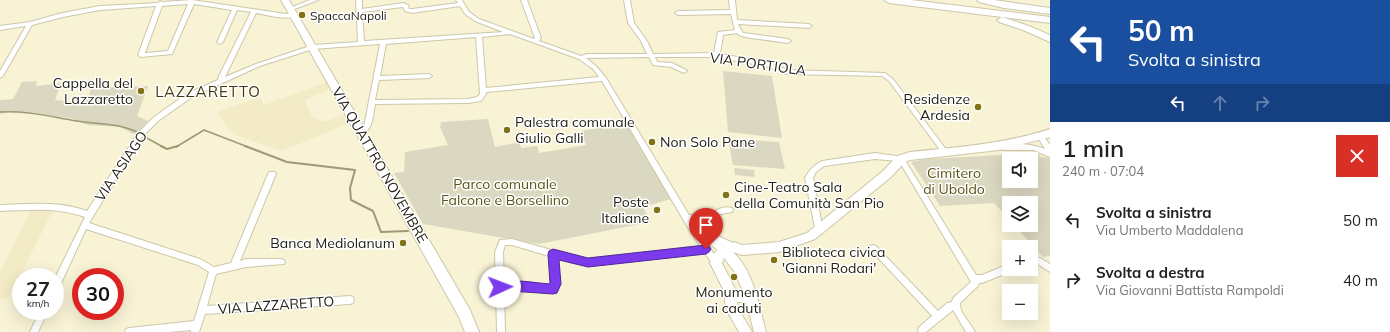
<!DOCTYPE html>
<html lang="it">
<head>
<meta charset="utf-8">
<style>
  :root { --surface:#fff; --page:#f6f6f6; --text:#202124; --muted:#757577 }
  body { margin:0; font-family:Mulish,sans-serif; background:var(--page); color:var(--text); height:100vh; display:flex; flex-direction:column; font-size:15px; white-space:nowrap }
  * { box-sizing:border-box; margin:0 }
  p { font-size:13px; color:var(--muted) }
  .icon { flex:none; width:22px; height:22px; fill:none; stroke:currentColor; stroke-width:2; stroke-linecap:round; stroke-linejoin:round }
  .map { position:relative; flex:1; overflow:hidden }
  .details { display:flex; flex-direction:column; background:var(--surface); width:340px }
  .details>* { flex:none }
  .hud { background:#1a4fa0; color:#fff; overflow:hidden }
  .controls { position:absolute; left:1002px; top:152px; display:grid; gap:8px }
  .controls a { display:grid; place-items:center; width:36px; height:36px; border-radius:0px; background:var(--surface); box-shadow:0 4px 16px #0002; font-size:20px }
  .speed { position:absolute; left:12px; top:268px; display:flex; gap:8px; font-size:20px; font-weight:700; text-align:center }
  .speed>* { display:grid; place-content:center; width:52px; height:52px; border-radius:50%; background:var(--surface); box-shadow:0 4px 16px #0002; line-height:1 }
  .speed small { font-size:10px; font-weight:400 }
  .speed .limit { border:6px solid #d22; background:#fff; color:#111 }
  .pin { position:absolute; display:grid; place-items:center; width:34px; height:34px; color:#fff; margin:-41px -17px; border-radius:50% 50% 50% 0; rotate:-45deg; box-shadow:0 0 4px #0007 }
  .pin .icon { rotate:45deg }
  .me { position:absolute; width:44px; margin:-22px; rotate:88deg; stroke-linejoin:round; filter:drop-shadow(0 0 3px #0008) }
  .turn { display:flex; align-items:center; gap:14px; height:84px; padding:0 12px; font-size:18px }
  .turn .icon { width:52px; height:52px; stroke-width:2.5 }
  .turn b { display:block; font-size:28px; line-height:34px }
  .lanes { display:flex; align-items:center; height:38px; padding:0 12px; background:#0003; justify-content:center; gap:20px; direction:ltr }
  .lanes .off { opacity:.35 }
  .round { display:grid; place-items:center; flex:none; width:42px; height:42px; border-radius:0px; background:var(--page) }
  .head { display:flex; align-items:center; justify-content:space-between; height:68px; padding:0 12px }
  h1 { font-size:24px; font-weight:600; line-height:30px }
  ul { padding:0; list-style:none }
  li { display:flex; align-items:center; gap:12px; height:60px; padding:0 12px }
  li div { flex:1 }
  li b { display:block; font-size:15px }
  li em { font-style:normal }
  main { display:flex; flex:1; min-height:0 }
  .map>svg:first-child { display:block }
</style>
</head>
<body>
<main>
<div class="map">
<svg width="1050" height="332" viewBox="0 0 1050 332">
  <rect width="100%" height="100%" fill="#f8f3d5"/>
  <g fill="#f2ebc5">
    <polygon points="328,82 332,88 305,100 306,104 312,116 320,121 326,121 346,114 351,122 282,151 238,136 227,127 218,112 260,97 264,105"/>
    <polygon points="31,210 53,210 9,298 0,299 0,273"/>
  </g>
  <g fill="#dbd8c1" fill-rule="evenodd">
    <polygon points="723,71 772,76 782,138 728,132"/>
    <polygon points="37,81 36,86 61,83 55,100 84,103 88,99 91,88 148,86 137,116 148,121 135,135 120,127 87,125 70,118 10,112 0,114 0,100 13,99 22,82"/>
    <polygon points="488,119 495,147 520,142 521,148 537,146 539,153 586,145 581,131 627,123 671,199 643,207 651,222 539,244 423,224 394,173 404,172 405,152 448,145 440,127 441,122"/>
    <polygon points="728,139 779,142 785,169 733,165"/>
    <path d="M 1037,153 L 1041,157 L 1050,158 L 1050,256 L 1043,257 L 1014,225 L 1031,225 L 1031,203 L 1009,203 L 1009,219 L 994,203 L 940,206 L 911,162 L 927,159 ZM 1009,159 L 1031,159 L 1031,181 L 1009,181 Z"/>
    <polygon points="734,168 754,170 755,177 735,175"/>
  </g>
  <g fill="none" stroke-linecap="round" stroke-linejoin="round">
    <g stroke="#9f9974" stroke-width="1.5">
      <path d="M 0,112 C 26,110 51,117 77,121 C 97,124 118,123 137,132"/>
      <polyline points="145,137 163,147"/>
      <polyline points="176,147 204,130 248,147"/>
    </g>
    <g stroke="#9f9974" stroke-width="2">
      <polyline points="161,146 167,149 178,146"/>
      <polyline points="245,146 287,162 355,170 350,188 351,200 373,211 381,232 408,231"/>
    </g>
    <g stroke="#ccc7a9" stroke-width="2">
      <g id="street">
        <path d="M 192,0 L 286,14 L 294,13 L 297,15 C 288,21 267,15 256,13 L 225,77 L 256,64 L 313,45 L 358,42 L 356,0 L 362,0 L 362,9 L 403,3 L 408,5 L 409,9 L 412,9 L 458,3 L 456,0 L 462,0 L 469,12 L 479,19 L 534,39 L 535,38 L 521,0 L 527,0 L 541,38 L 539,41 L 581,56 L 587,54 L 647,54 L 641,41 L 628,23 L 624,0 L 630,0 L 634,23 L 647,41 L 653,54 L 714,53 L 718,32 L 735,30 L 731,14 L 678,15 L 675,13 L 678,11 L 730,10 L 729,0 L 735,0 L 737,20 L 809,24 L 812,26 L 809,28 L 738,24 L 741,30 L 743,33 L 788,39 L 791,41 L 788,43 L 745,37 L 739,35 L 737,33 L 723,35 L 720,54 L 767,62 L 788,70 L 885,73 L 893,79 L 948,152 L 945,155 L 943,154 L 889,81 L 882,76 L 787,74 L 766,66 L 714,57 L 655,57 L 657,62 L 672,63 L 686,70 L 687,71 L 684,73 L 671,67 L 653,65 L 649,57 L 586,58 L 597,67 L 606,78 L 689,215 C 694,215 700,215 706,214 C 716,213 719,205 732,208 L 733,210 L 732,212 L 720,214 L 709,220 L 695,221 L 708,232 L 712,233 L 737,245 L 738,247 L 737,249 L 734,250 L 723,246 L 728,251 L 727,253 L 724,254 L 721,253 L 703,238 L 720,263 L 719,265 L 716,267 L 713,265 L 705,253 L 584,265 L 557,258 L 560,284 L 556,292 L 553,293 L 519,290 L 504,291 L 505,332 L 497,332 L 495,252 L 500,240 L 512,239 L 584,259 L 700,246 L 687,226 L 602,81 L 486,92 L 486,94 L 481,101 L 468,103 L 375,104 C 373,116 373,130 361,135 L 358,133 L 364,127 L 380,44 L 313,49 L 260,66 L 192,97 L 158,121 L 142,137 L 89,223 L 200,259 L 214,267 L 231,263 L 268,174 L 269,172 L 275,172 L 276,174 L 240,261 L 246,259 L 281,259 L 284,260 L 285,262 L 284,264 L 246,267 L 216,274 L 207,306 L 350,296 L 353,297 L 354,300 L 353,303 L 350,304 L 205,314 L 199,332 L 191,332 L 191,330 L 169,332 L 125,332 L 126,329 L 129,328 L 194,321 L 209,272 L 198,265 L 86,229 L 58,290 L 55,291 L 55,278 L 85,217 C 57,207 28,210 0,211 L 0,205 C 30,204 59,201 87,211 L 138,133 L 154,117 L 188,93 L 218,80 L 219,76 L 251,12 L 237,10 L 223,42 L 220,44 L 217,42 L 232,10 L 194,4 L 172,54 L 141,57 L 138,55 L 156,6 L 100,10 L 63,17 L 32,25 L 3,76 L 0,78 L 0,71 L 26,26 L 0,30 L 0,26 L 30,22 L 62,13 L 100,6 L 158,3 L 160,1 L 162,2 ZM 188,4 L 168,51 L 145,53 L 162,6 ZM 460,6 L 465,14 L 475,21 L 503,32 L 364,41 L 362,12 L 403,7 L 405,11 L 412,13 ZM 510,34 L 579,59 L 593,69 L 599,77 L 486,88 L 482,37 ZM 476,37 L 480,94 L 477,97 L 468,99 L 375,100 L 379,80 L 429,78 L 432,76 L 429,74 L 380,76 L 386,44 ZM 505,245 L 512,245 L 549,256 L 552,283 L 551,285 L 519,282 L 504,283 L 503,252 Z"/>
        <polygon points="310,0 318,0 292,10 288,10 287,9"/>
        <path d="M 1038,134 L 1042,134 L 1050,145 L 1050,157 L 1033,150 L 1003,150 L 1000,147 C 1007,140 1036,145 1045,149 L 1037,136 Z"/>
        <path d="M 875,153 L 903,157 L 976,275 L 982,275 L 1009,264 L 1009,269 L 1013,269 L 1012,271 L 982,283 L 979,283 L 978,286 L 960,303 C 959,313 971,323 975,332 L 966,332 L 953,310 L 926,332 L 918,332 L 919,327 L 932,316 L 869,248 L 870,246 L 873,245 L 876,246 L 938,311 L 947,303 L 952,302 L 953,298 L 971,282 L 899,161 L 875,159 L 824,166 L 816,172 L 813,178 L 823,231 L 822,233 L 819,234 L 816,233 L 805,178 C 809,170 814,165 822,161 Z"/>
        <polygon points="1031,257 1040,258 1050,264 1050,272 1036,263 1031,263"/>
        <polygon points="40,311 48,311 38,332 30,332"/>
      </g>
    </g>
    <g stroke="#ccc7a9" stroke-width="2">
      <path id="secondary" d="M 1050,129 L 1050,137 L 999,150 L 910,160 L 905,162 L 891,177 L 815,239 L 779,252 L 742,255 L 733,252 C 754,272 759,306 766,332 L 754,332 L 747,304 L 743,302 L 737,302 L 738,308 L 752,332 L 739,332 L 726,309 L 724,291 L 710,263 C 713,250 722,246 734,242 L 742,245 L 779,242 L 807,233 L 883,171 L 897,156 L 910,152 C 958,147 1004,144 1050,129 ZM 724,258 L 734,271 L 743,291 L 736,291 L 722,263 Z"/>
    </g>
    <g stroke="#ccc7a9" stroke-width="2">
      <polygon id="primary" points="281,0 289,0 470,310 479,332 465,332 459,317"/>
    </g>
    <g stroke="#ccc7a9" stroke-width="2">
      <g id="highway">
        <polygon points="884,0 911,0 1050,17 1050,23 889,3"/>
        <polygon points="977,0 994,0 1050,8 1050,14 1004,8 979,2"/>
        <polygon points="1002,17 1029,26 1050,35 1050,42 1023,30 999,22 997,20"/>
      </g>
    </g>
    <use href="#street" fill="#fff" fill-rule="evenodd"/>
    <use href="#secondary" fill="#fff" fill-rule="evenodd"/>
    <use href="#primary" fill="#fff" fill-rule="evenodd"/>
    <use href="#highway" fill="#fff" fill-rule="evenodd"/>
  </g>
  <path fill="#7c3aed" stroke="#51269a" d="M 706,245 L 709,246 L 711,249 L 709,252 L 706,254 L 588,267 L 559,260 L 561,284 L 557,293 L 553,294 L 496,290 L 494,287 L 496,283 C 512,278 534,283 550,284 L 548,254 L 549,251 L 553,249 L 588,258 Z"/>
  <g fill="#817314" stroke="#fff" stroke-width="1.5">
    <circle cx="302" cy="15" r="4"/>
    <circle cx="141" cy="91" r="4"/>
    <circle cx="978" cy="107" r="4"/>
    <circle cx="507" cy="130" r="4"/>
    <circle cx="652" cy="142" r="4"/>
    <circle cx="726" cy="195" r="4"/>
    <circle cx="657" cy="210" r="4"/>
    <circle cx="403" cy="243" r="4"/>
    <circle cx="774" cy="260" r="4"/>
    <circle cx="734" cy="277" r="4"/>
  </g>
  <g text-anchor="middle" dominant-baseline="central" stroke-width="3" stroke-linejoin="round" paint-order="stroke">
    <g font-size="12" fill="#242217" stroke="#fff" text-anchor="start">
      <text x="310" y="15">SpaccaNapoli</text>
    </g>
    <g font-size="14" fill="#242217" stroke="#fff">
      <text transform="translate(758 64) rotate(8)">VIA PORTIOLA</text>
      <text transform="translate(380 165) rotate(60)">VIA QUATTRO NOVEMBRE</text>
      <text transform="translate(121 166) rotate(-56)">VIA ASIAGO</text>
      <text transform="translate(276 305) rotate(-4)">VIA LAZZARETTO</text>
    </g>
    <g font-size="14" fill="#242217" stroke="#fff" text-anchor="end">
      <text x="133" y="83">Cappella del<tspan x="133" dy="16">Lazzaretto</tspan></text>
      <text x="970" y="99">Residenze<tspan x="970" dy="16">Ardesia</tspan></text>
      <text x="515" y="122" text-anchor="start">Palestra comunale<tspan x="515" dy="16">Giulio Galli</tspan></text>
      <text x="660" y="142" text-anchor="start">Non Solo Pane</text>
      <text x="734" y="187" text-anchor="start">Cine-Teatro Sala<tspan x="734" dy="16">della Comunità San Pio</tspan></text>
      <text x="649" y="202">Poste<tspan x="649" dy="16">Italiane</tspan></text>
      <text x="395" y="243">Banca Mediolanum</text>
      <text x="782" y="252" text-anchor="start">Biblioteca civica<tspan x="782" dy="16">'Gianni Rodari'</tspan></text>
      <text x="734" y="292" text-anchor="middle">Monumento<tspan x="734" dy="16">ai caduti</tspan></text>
    </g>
    <g font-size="14" fill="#5c5213" stroke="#fff">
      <text x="954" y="173">Cimitero<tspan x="954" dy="16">di Uboldo</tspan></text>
      <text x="505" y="184">Parco comunale<tspan x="505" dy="16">Falcone e Borsellino</tspan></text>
    </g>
    <g font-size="15" letter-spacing="1" fill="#40390f" stroke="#fff">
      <text x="208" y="91">LAZZARETTO</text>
    </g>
  </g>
</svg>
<div class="controls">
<a><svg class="icon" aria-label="sound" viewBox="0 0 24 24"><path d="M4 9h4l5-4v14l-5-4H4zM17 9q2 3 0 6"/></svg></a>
<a><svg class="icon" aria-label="layers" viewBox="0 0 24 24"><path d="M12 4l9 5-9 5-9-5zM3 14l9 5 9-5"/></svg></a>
<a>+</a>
<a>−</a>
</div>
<div class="speed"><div>27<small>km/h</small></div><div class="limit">30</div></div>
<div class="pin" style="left:706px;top:249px;background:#d93025"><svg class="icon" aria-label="arrive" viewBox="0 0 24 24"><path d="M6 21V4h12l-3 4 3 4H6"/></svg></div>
<svg class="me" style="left:500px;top:287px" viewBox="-20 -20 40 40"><circle r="19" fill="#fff"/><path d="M0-13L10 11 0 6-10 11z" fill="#7c3aed"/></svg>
</div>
<section class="details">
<div class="hud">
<div class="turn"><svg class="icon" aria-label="left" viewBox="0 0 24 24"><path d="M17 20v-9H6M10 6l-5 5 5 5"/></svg><div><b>50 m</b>Svolta a sinistra</div></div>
<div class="lanes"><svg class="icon" aria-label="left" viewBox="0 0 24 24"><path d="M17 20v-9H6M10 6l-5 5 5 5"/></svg><svg class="icon off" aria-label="ahead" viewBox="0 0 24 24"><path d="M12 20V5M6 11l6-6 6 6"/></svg><svg class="icon off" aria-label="right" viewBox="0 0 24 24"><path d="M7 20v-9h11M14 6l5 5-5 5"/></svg></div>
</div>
<div class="head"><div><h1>1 min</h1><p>240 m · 07:04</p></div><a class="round" style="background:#d93025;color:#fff"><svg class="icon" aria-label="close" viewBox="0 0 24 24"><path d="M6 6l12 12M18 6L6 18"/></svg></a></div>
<ul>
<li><svg class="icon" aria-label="left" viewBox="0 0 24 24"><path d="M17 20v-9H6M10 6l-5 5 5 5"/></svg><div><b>Svolta a sinistra</b><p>Via Umberto Maddalena</p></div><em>50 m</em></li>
<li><svg class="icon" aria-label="right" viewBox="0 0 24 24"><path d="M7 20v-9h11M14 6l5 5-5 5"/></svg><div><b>Svolta a destra</b><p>Via Giovanni Battista Rampoldi</p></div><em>40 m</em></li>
</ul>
</section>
</main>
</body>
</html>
